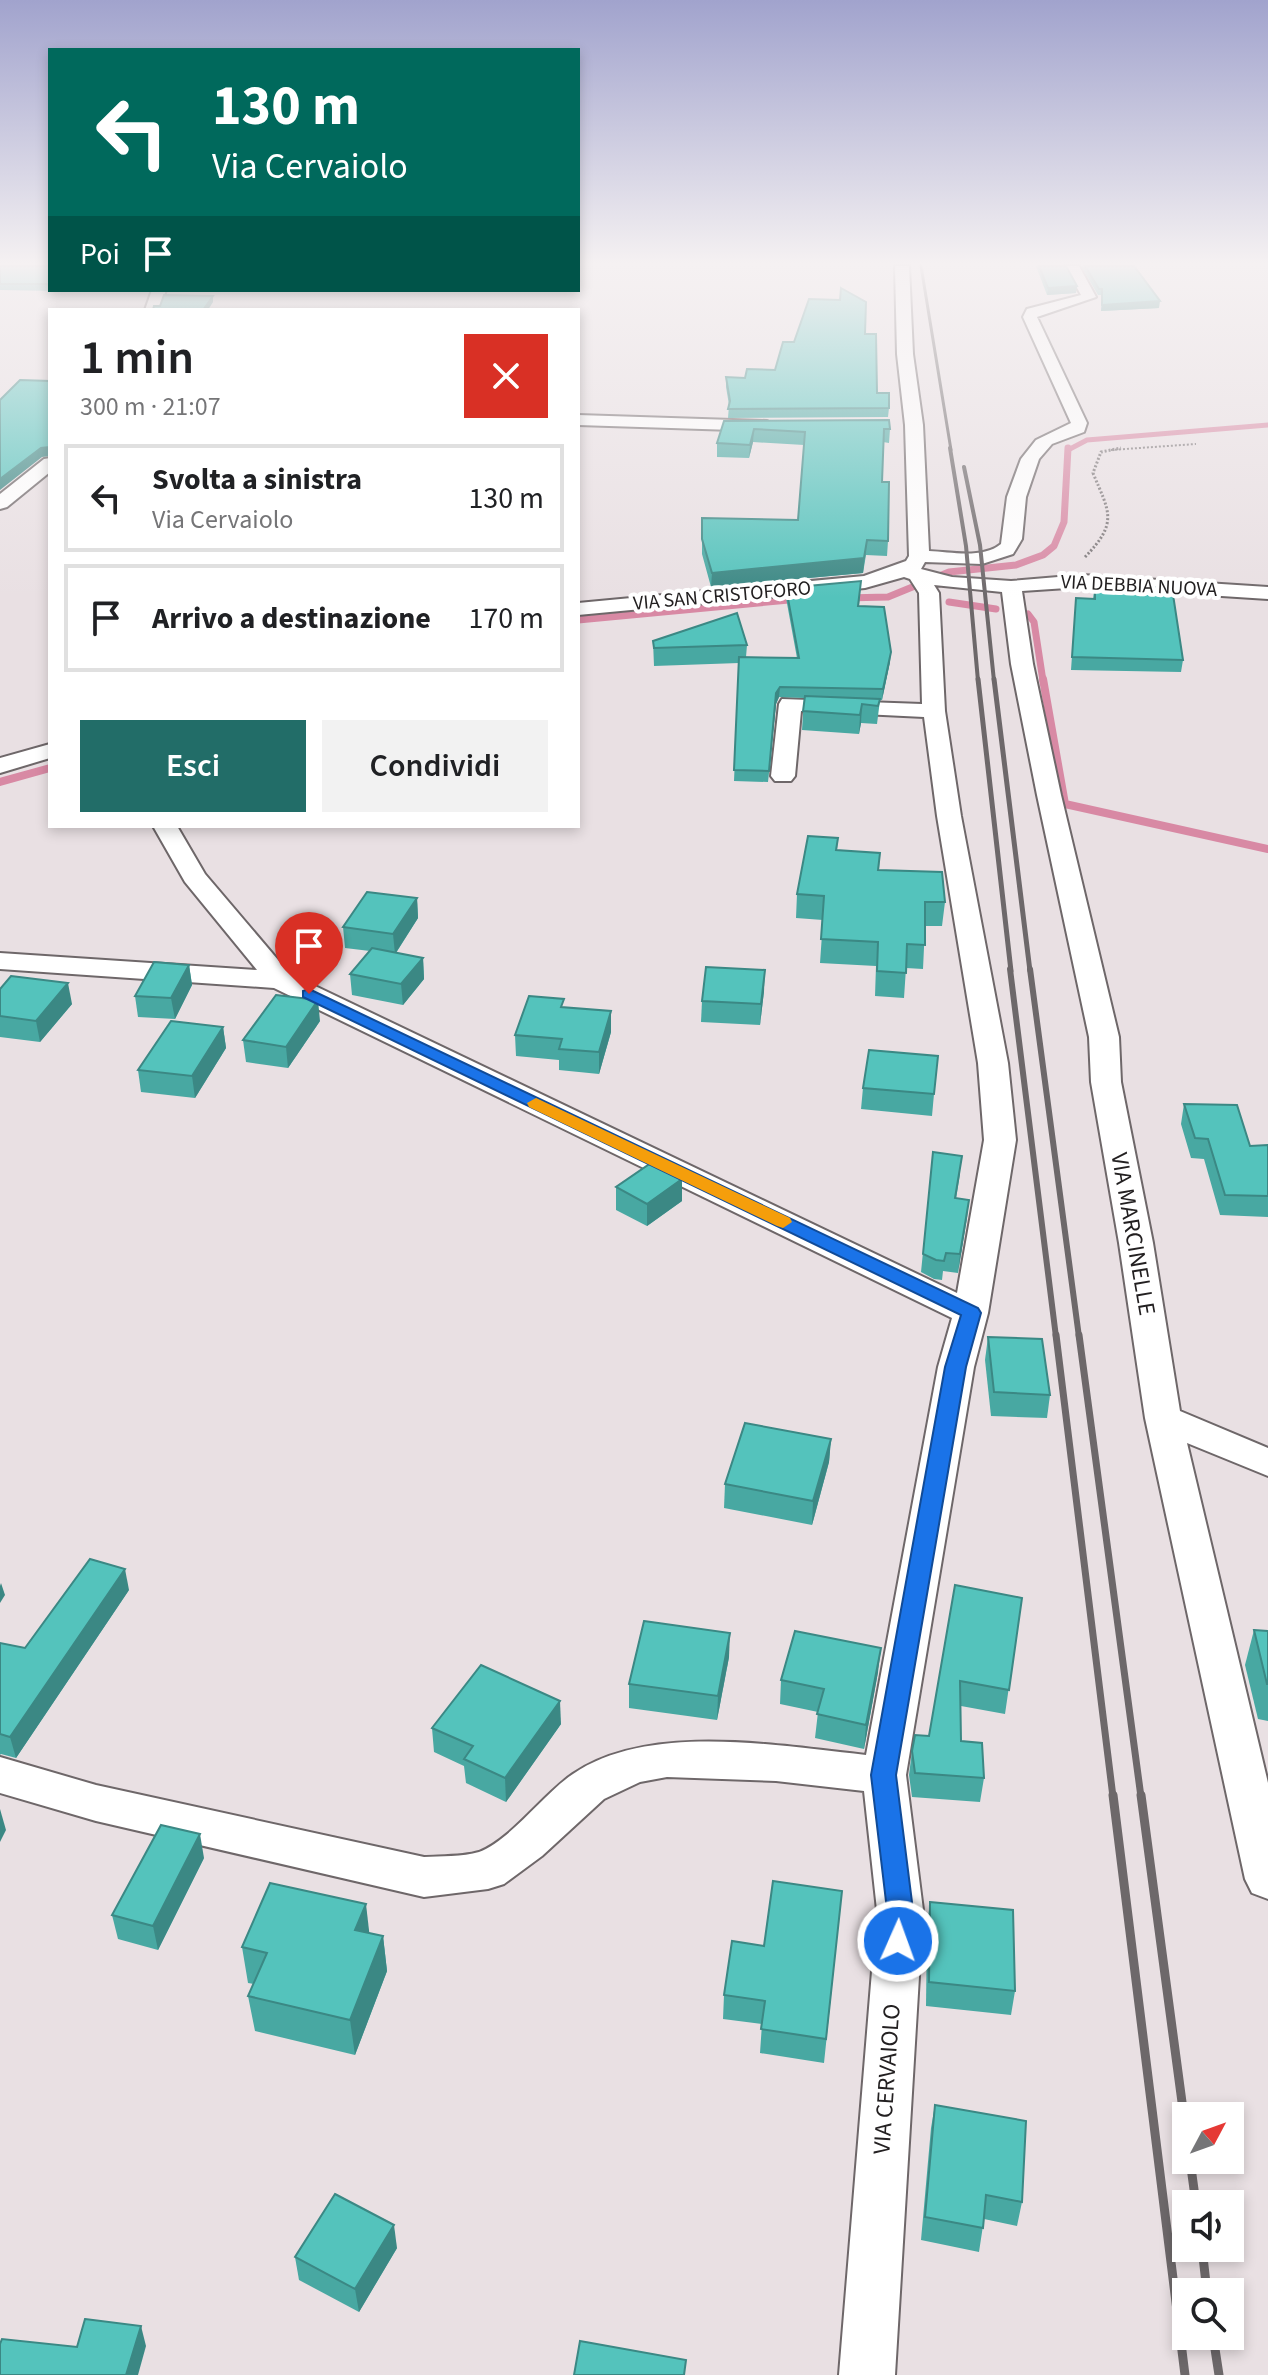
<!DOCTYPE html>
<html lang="it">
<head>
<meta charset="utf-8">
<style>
  :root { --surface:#fff; --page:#f2f2f2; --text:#202124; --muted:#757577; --line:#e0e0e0; --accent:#226d68 }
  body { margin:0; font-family:"Source Sans 3",sans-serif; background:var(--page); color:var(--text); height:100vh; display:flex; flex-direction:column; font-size:30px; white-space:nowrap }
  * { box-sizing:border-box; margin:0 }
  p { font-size:26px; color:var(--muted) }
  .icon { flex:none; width:44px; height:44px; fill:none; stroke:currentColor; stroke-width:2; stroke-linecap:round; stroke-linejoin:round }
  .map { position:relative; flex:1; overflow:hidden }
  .drawer { position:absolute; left:48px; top:308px; width:532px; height:520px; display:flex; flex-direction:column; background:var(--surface); border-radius:0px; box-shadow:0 4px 12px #0003 }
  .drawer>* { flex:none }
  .banner { position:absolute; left:48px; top:48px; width:532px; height:244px; border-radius:0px; box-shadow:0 4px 12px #0003; background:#00695c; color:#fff; overflow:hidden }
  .needle { width:52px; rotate:49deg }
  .buttons { position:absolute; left:1172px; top:2102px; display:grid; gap:16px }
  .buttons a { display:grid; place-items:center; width:72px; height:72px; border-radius:0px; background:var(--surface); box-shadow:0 4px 12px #0003; font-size:40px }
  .pin { position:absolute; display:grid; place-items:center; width:68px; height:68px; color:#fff; margin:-82px -34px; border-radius:50% 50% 50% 0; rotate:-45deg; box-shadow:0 0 8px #0007 }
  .pin .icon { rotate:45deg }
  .me { position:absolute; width:88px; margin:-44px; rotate:2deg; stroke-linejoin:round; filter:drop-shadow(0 0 6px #0008) }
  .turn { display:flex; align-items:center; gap:28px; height:168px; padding:0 32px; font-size:36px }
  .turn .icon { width:104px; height:104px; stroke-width:2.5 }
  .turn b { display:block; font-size:56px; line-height:68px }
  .then { display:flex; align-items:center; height:76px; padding:0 32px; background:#0003; gap:16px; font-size:30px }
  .round { display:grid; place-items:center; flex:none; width:84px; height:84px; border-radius:0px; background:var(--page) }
  .overview { display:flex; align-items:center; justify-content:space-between; height:136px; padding:0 32px }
  h1 { font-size:48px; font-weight:600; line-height:60px }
  .cta { display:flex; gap:16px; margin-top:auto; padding:16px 32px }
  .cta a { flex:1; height:92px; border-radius:0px; background:var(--accent); color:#fff; font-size:32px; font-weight:600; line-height:92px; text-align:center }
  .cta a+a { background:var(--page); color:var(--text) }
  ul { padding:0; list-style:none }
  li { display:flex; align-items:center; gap:24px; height:108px; margin:0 16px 12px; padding:0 16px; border:4px solid var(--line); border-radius:0px }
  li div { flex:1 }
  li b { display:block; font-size:30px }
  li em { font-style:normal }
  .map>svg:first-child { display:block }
</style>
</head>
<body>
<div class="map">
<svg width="1268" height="2375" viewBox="0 0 1268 2375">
  <rect width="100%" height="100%" fill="#e9e0e3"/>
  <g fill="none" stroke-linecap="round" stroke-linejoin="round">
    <polyline stroke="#d889a4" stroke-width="5" points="1068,450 1087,440 1268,425"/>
    <g stroke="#d889a4" stroke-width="7">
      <polyline points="845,598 888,597 949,572 1016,565 1043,555 1054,546 1064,522 1068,448"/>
      <polyline points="949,602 996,609"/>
      <polyline points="1028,614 1034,622 1043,681"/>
      <polyline points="578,620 800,599"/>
    </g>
    <g stroke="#d889a4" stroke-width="8">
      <polyline points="1043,679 1065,804 1268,849"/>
      <polyline points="0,782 50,768"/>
    </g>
    <g stroke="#6e6769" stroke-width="4">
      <g id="minor">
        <path d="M 895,266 L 909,266 L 913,354 L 923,425 L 929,551 C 951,552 983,559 1001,544 L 1007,497 L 1021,459 L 1036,440 L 1071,423 L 1023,317 L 1027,309 L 1081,295 L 1065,266 L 1079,266 L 1096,297 L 1037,317 L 1087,423 L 1084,432 L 1052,444 L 1039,459 L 1026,497 L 1022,539 L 1013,554 L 982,564 L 925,562 L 921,569 L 952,577 L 1011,581 L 1082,575 L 1268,587 L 1268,599 L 1082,587 L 1022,591 L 1033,664 L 1061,795 L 1119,1037 L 1121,1082 L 1153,1243 L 1180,1411 L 1268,1448 L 1268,1476 L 1187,1443 L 1268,1783 L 1268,1899 L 1252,1893 L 1245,1879 L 1145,1418 L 1119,1243 L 1091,1082 L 1089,1037 L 1037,795 L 1011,664 L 1002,592 L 934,585 L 939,593 L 945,711 L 961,816 L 1008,1063 L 1016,1140 L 988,1313 L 974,1367 L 906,1775 L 923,1910 L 895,2375 L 839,2375 L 877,1910 L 864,1791 L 776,1781 L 667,1777 L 640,1782 L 604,1799 L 542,1856 L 504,1884 L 488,1889 L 424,1897 L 96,1821 L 0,1793 L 0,1757 L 96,1785 L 424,1857 C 440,1856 463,1857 479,1852 C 512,1839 543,1794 573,1774 C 649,1722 779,1746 866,1755 L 938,1367 L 952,1318 L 274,988 L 0,969 L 0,953 L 257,970 L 185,882 L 153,826 L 177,826 L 205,874 L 290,974 L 957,1293 L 984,1140 L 978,1063 L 937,816 L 924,717 L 801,711 L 795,776 L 791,781 L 775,781 L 771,776 L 779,704 L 782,699 L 922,704 L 919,593 L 910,579 L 904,577 L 865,588 L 578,615 L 578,603 L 864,576 L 906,561 L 909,556 L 905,425 L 897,354 Z"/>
        <polygon points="152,290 166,290 159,310 145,310"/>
        <polygon points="578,415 767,421 776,426 767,431 578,425"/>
        <polygon points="50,458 50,472 7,507 0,509 0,494 44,459"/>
        <polygon points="50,744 50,758 0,773 0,758"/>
      </g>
    </g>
    <polyline stroke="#7e797b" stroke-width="2" stroke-dasharray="2 2" stroke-linecap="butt" points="1111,450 1196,444"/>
    <path stroke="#7e797b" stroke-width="3" stroke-dasharray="2 2" stroke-linecap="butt" d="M 1085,557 C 1119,522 1109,512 1093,473 L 1101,452 L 1121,448"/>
    <use href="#minor" fill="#fff" fill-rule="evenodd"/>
    <polyline stroke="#6d686a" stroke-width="3" points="921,266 951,450"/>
    <g stroke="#6d686a" stroke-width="4">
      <polyline points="950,448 966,546 978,681"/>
      <polyline points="964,467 980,545 994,681"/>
    </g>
    <g stroke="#6d686a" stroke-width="5">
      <polyline points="978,679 1011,971"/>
      <polyline points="994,679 1030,971"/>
    </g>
    <g stroke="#6d686a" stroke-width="6">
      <polyline points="1010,969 1056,1337"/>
      <polyline points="1030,969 1079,1337"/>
    </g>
    <g stroke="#6d686a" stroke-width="7">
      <polyline points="1056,1335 1113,1797"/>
      <polyline points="1079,1335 1141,1797"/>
    </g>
    <g stroke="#6d686a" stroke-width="9">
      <polyline points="1113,1795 1185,2375"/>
      <polyline points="1141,1795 1186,2132"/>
      <polyline points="1190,2160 1196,2204"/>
      <polyline points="1202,2248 1207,2292"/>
      <polyline points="1213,2336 1219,2375"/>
    </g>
  </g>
  <g fill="#48a8a2">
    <polygon points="0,266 50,266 50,290 54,290 53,291 0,290"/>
    <polygon points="1036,266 1066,266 1076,293 1047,295"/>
    <polygon points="1081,266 1134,266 1159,308 1101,311 1102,295 1098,295"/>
    <polygon points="865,334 877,393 889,408 888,417 728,418 729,405 726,387 726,377 745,378 775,370"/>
    <polygon points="724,421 890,429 889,443 883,442 882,482 888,541 887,556 866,555 863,573 711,587 702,554 702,518 798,520 804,445 753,442 749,458 717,457 717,443"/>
    <polygon points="861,581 859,606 890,662 882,700 880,700 877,724 861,723 859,734 802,730 804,698 779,697 776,704 768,782 734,781 739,663 654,666 653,641 747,645 746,657 797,658 786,598 786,588"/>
    <polygon points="1095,584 1183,660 1181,672 1071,670 1076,598 1093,599"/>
    <polygon points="838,838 837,850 880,853 879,870 945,902 942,926 925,926 923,969 906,968 904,998 875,996 876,966 820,963 823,920 796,918 797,894"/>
    <polygon points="417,898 418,918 396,953 423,958 424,979 403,1005 352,995 350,974 370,951 345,948 343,927"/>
    <polygon points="189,965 192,985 175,1019 138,1017 135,996"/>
    <polygon points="0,989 72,1004 40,1042 0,1037"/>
    <polygon points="764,991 760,1025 701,1022 702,1001"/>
    <polygon points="564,1007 611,1032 599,1074 559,1070 559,1060 516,1056 515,1035"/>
    <polygon points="320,1021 288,1068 246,1062 243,1040"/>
    <polygon points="223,1027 226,1048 195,1098 141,1092 138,1070"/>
    <polygon points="863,1088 934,1094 932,1116 861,1109"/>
    <polygon points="1184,1104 1250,1146 1268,1145 1268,1217 1220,1215 1204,1159 1191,1158 1181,1124"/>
    <polygon points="933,1152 960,1174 956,1199 969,1200 958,1273 943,1271 942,1280 934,1279 921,1272"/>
    <polygon points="682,1179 682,1201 647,1226 616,1210 616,1187"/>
    <polygon points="988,1337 1050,1395 1047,1418 991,1416 985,1360"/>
    <polygon points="831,1439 829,1462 812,1525 724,1508 725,1484"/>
    <polygon points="955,1585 1022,1598 1005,1714 961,1706 961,1741 984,1778 980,1802 912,1797 909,1775 912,1751 929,1736"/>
    <polygon points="129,1590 16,1758 1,1754 0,1755 0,1643 25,1648"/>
    <polygon points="1254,1630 1268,1631 1268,1721 1258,1719 1245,1665"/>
    <polygon points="729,1657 717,1720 629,1708 629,1684"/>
    <polygon points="878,1672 864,1749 815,1738 818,1712 780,1704 781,1680"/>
    <polygon points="561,1724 506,1802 466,1783 464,1766 434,1752 432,1728"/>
    <polygon points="204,1858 158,1950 118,1939 112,1915"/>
    <polygon points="842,1891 824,2063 760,2053 762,2024 723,2019 724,1995 764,1946"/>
    <polygon points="930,1902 1015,1991 1011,2015 926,2006 927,1926"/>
    <polygon points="369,1933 383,1936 387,1971 355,2055 255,2031 248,1996 254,1984 248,1983 242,1947"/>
    <polygon points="935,2105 1022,2202 1017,2226 984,2219 979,2252 921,2240 931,2128"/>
    <polygon points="397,2248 359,2312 299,2280 295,2257"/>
  </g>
  <g fill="#3b8884">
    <polygon points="1077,286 1076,293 1047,295 1048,288"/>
    <polygon points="213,296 213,302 208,310 203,310"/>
    <polygon points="1160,301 1159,308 1101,311 1102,305"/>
    <polygon points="754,429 753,442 749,458 750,445"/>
    <polygon points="50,447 50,456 42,457 0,490 0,479 41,448"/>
    <polygon points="867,540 863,573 711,587 712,573"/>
    <polygon points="891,652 890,662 882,700 883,689"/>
    <polygon points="780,687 779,697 776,704 768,782 776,693"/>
    <polygon points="862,704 861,723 859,734 860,715"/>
    <polygon points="417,898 418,918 395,954 393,934"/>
    <polygon points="423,958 424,979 403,1005 401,984"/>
    <polygon points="189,965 192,985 175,1019 171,998"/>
    <polygon points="765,970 764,991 760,1025 761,1004"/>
    <polygon points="68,983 72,1004 40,1042 36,1021"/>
    <polygon points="318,1000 320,1021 288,1068 286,1047"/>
    <polygon points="611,1011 611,1032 599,1074 599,1052"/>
    <polygon points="223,1027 226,1048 195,1098 192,1076"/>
    <polygon points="682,1179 682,1201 647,1226 647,1204"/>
    <polygon points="969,1200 967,1218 958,1273 960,1254"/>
    <polygon points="831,1439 829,1462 812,1525 813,1501"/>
    <polygon points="125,1569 129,1590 16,1758 10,1737"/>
    <polygon points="1,1583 5,1595 0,1603 0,1586"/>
    <polygon points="730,1633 729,1657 717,1720 718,1696"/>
    <polygon points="881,1648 878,1672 864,1749 866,1725"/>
    <polygon points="560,1701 561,1724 506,1802 505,1778"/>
    <polygon points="0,1809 6,1830 0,1842"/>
    <polygon points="200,1834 204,1858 158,1950 153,1926"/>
    <polygon points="366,1904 370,1939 355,1930"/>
    <polygon points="383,1936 387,1971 355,2055 350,2020"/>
    <polygon points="394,2225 397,2248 359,2312 355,2289"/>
    <polygon points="141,2326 146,2346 138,2375 126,2375"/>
  </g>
  <g fill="#54c3bc" stroke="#3b8884" stroke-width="2">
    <rect x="0" y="266" width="50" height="18"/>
    <polygon points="1039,266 1066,266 1077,286 1048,288"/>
    <polygon points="1085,266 1134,266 1160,301 1102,305 1102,289 1099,289"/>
    <polygon points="841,288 866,302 865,334 876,334 877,393 889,393 889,408 728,409 730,401 726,377 745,378 747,369 775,370 783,342 794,342 809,299 840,300"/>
    <polygon points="164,295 213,296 203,310 153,310 154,306 160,306"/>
    <polygon points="20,380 50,381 50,447 41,448 0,479 0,400"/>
    <polygon points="889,420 890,429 884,429 882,482 889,482 888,541 867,540 864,558 712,573 702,539 702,518 798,520 805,432 754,429 750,445 717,443 724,421"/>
    <polygon points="861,581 858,606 884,607 891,652 883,689 780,687 776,693 769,771 734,770 739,657 799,658 786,588"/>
    <polygon points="1095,584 1172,588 1183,660 1072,657 1076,598 1095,599"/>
    <polygon points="737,613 747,645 654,648 653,641"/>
    <polygon points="805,696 880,699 878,706 862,704 860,715 803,711"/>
    <polygon points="808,836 838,838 836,850 880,853 878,870 942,872 945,902 925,902 925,945 907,944 906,973 877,971 878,942 821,939 824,896 797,894"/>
    <polygon points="367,892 417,898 393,934 343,927"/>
    <polygon points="372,948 423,958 401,984 350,974"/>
    <polygon points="154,962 189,965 171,998 135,996"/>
    <polygon points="706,967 765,970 761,1004 702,1001"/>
    <polygon points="11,976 68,983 36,1021 0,1016 0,989"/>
    <polygon points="276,995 318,1000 286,1047 243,1040"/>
    <polygon points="529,996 564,999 561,1007 611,1011 599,1052 559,1049 562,1039 515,1035"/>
    <polygon points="171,1021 223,1027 192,1076 138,1070"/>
    <polygon points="869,1050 938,1056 934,1094 863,1088"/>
    <polygon points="1184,1104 1237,1105 1250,1146 1268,1145 1268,1196 1225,1195 1208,1139 1195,1138"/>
    <polygon points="933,1152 962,1156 955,1198 969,1200 960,1254 946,1253 944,1261 936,1260 923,1254"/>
    <polygon points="651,1163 682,1179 647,1204 616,1187"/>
    <polygon points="988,1337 1042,1339 1050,1395 994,1392"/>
    <polygon points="745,1423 831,1439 813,1501 725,1484"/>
    <polygon points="90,1559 125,1569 10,1737 0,1734 0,1643 25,1648"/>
    <polygon points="955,1585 1022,1598 1009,1690 960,1681 961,1741 982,1743 984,1778 915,1773 912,1751 915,1735 929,1736"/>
    <polygon points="644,1621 730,1633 718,1696 629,1684"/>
    <polygon points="1254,1630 1268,1631 1268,1684 1267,1684"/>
    <polygon points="795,1631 881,1648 866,1725 817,1714 824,1689 781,1680"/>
    <polygon points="481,1665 560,1701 505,1778 464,1759 473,1746 432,1728"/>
    <polygon points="161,1825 200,1834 153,1926 112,1915"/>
    <polygon points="773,1881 842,1891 826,2039 761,2029 765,2001 724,1995 732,1941 764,1946"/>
    <polygon points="270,1883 366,1904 355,1930 383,1936 350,2020 248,1996 267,1953 242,1947"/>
    <polygon points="930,1902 1013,1910 1015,1991 929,1982"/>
    <polygon points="935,2105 1026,2121 1022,2202 986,2195 983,2228 925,2217"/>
    <polygon points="335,2194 394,2225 355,2289 295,2257"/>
    <polygon points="85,2319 141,2326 126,2375 0,2375 0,2344 2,2339 77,2347"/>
    <polygon points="580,2341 686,2360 684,2375 574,2375"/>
  </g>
  <linearGradient id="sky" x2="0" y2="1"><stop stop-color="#a1a3cd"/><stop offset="0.44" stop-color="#f5f1f2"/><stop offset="1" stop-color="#f5f1f2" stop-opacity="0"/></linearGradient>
  <rect width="1268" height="598" fill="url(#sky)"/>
  <polygon fill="#1a73e8" stroke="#114b97" stroke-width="2" points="309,989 978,1308 981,1313 966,1367 896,1775 913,1910 911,1941 907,1949 898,1953 888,1949 884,1941 887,1910 871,1775 945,1367 961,1315 303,997 303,991"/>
  <polygon fill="#f59e0b" points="536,1098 790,1218 792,1222 783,1228 777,1226 529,1107 527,1103"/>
  <g text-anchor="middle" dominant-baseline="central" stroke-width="8" stroke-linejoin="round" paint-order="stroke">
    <g font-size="20" fill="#232021" stroke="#fff">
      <text transform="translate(1139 586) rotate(3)">VIA DEBBIA NUOVA</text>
      <text transform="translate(722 596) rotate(-5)">VIA SAN CRISTOFORO</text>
    </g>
    <g font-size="24" fill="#232021" stroke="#fff">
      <text transform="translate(1133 1234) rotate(80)">VIA MARCINELLE</text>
      <text transform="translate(887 2079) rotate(-86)">VIA CERVAIOLO</text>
    </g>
  </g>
</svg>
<div class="buttons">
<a><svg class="needle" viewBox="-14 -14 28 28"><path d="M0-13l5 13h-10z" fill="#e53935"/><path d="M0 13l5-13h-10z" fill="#757577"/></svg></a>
<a><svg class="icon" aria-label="sound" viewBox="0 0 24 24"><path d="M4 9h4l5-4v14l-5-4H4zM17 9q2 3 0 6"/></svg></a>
<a><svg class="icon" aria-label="search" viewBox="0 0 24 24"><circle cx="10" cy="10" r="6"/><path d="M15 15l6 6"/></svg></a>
</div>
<div class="pin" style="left:309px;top:994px;background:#d93025"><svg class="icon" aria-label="arrive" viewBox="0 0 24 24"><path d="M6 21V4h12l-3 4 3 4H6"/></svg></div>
<svg class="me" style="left:898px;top:1941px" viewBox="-20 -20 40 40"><circle r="17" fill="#1a73e8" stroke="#fff" stroke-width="3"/><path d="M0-11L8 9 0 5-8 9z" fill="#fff"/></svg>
<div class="banner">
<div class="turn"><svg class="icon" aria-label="left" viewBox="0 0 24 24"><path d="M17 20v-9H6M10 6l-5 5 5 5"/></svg><div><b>130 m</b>Via Cervaiolo</div></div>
<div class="then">Poi<svg class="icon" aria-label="arrive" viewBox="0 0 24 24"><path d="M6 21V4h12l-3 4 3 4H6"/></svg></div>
</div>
<section class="drawer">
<div class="overview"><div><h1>1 min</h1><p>300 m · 21:07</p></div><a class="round" style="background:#d93025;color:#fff"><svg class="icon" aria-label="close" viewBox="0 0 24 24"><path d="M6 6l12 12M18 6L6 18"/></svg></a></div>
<ul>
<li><svg class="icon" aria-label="left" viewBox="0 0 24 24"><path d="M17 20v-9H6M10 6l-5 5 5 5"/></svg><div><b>Svolta a sinistra</b><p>Via Cervaiolo</p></div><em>130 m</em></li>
<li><svg class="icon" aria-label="arrive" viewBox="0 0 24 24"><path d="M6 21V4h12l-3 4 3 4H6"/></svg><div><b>Arrivo a destinazione</b></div><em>170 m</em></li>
</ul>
<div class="cta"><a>Esci</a><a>Condividi</a></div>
</section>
</div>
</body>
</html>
